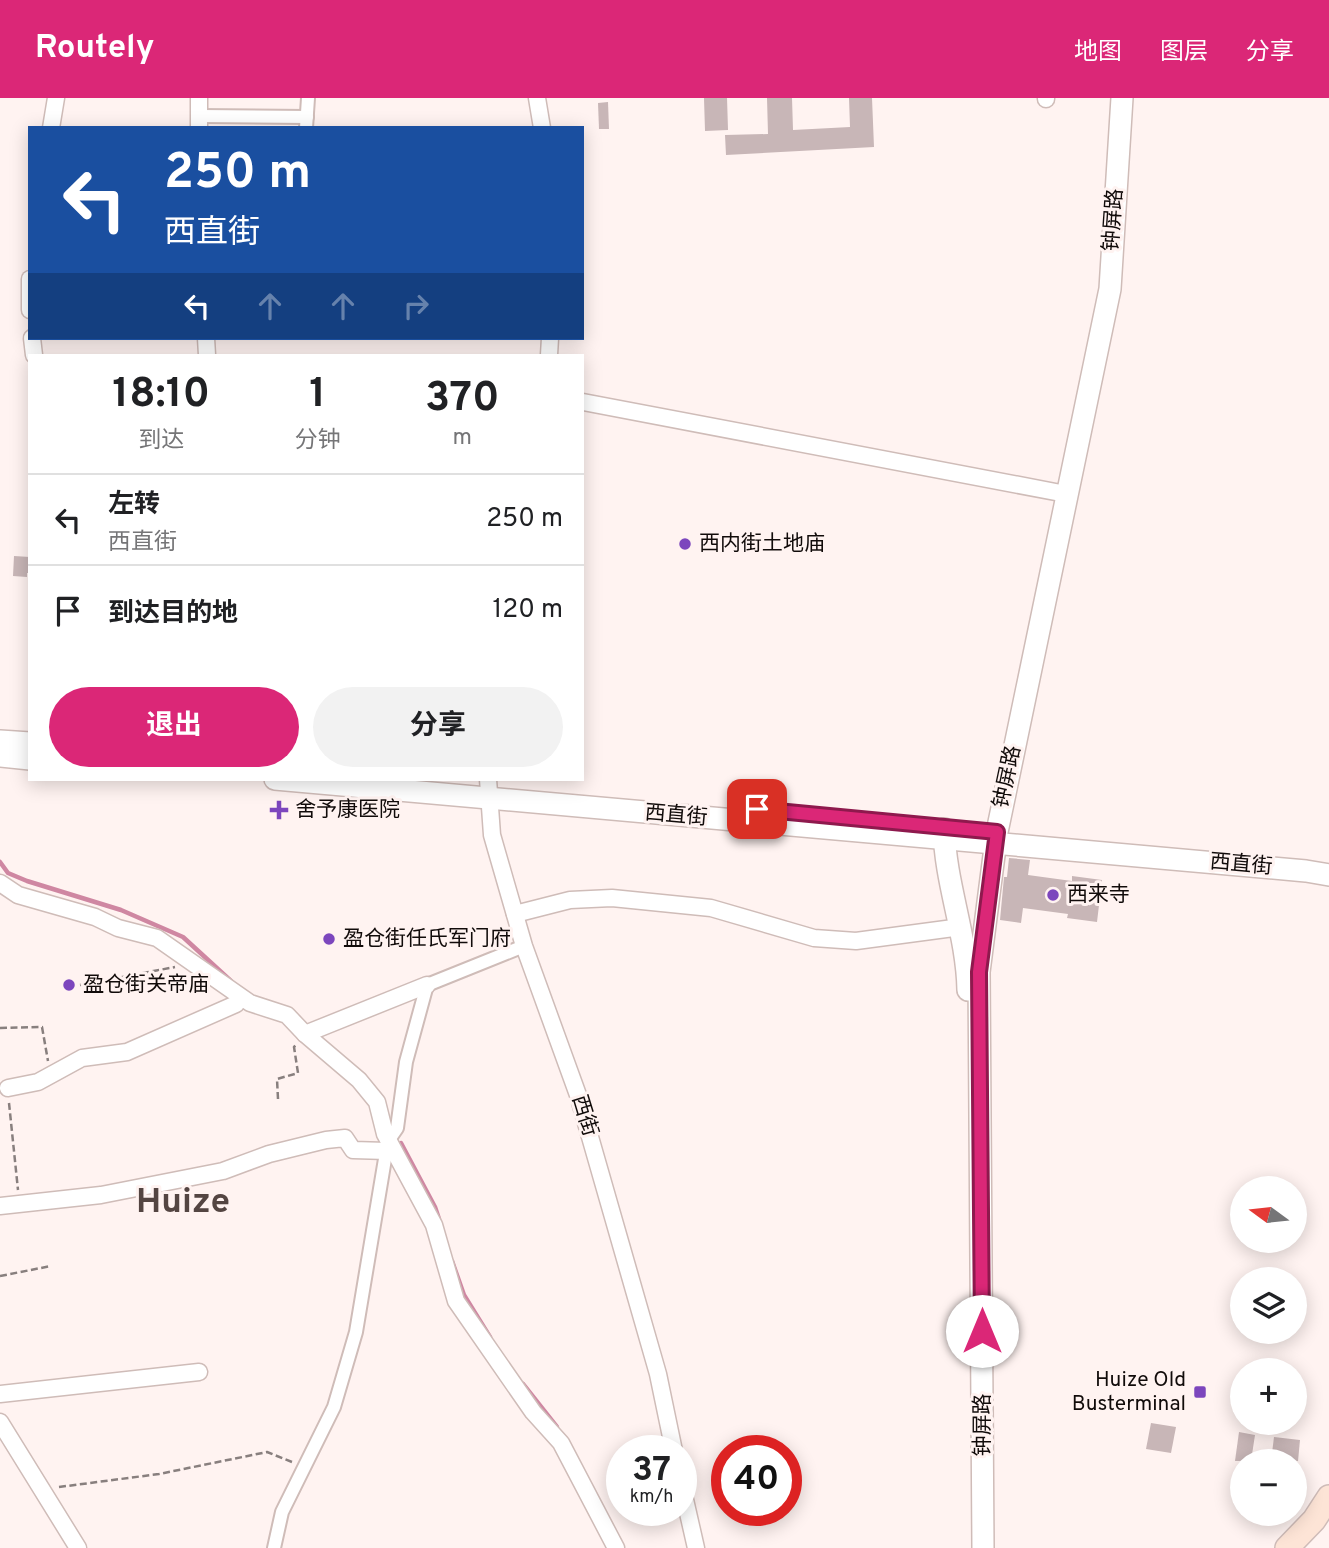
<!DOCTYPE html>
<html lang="zh">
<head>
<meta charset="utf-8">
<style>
  :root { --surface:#fff; --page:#f2f2f2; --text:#202124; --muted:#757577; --line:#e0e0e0; --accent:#db2777 }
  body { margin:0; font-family:Overpass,"Noto Sans SC",sans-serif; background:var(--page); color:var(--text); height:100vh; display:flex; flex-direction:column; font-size:26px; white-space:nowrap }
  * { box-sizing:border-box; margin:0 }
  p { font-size:23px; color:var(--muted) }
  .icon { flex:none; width:38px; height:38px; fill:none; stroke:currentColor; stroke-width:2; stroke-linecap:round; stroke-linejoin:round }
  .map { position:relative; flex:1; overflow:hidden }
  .details { position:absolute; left:28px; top:256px; width:556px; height:427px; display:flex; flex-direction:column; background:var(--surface); border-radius:0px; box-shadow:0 4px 18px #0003 }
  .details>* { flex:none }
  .hud { position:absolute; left:28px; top:28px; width:556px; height:214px; border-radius:0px; box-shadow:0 4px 18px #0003; background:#1a4fa0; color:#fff; overflow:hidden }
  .needle { width:46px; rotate:285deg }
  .controls { position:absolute; left:1230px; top:1078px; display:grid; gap:14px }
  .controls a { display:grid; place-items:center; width:77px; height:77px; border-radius:50%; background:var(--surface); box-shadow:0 4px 18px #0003; font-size:35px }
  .speed { position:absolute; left:606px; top:1337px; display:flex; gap:14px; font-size:35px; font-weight:700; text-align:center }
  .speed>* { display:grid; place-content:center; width:91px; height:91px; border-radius:50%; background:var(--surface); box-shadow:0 4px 18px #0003; line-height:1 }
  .speed small { font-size:18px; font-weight:400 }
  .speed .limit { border:10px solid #d22; background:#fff; color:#111 }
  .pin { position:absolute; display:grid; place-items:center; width:60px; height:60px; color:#fff; margin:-30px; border-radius:14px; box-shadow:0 4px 10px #0006 }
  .me { position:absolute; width:77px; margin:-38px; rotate:0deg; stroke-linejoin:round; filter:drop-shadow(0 0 5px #0008) }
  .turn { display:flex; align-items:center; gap:24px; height:147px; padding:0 21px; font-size:32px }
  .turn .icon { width:91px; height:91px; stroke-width:2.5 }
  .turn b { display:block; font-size:49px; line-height:60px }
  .lanes { display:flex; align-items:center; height:66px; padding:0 21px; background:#0003; justify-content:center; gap:35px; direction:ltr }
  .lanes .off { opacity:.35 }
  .eta { display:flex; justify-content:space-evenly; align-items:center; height:119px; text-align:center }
  .eta b { font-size:42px; font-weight:700; line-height:49px }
  .action { display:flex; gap:14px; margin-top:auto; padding:14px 21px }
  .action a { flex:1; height:80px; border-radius:42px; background:var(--accent); color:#fff; font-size:28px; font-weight:700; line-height:80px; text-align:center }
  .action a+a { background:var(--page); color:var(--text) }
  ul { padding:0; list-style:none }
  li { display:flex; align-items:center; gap:21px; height:91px; padding:0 21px; border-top:2px solid var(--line) }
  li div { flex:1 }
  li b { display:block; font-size:26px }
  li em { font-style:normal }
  header { display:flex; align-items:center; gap:42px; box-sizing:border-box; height:98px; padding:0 35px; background:var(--accent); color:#fff }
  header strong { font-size:33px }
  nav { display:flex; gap:38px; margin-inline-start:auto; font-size:24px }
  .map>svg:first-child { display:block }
</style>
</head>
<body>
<header>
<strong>Routely</strong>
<nav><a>地图</a><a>图层</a><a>分享</a></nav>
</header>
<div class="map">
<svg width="1329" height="1450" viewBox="0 0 1329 1450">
  <rect width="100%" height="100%" fill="#fff3f1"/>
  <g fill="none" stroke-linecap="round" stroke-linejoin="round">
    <g stroke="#cf87a2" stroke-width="4.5">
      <polyline points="0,764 8,775 27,783 121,812 183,839 231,883"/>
      <polyline points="401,1045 435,1109 439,1121"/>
      <polyline points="452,1163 464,1197 490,1239"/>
      <polyline points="523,1286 557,1329"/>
    </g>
  </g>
  <g fill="#c8b6b7">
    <polygon points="704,0 727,0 728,32 705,33"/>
    <polygon points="767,0 792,0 793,32 850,29 849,0 872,0 874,49 726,57 725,37 768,36"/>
    <polygon points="608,4 609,31 599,31 598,5"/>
    <polygon points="14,458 30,459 30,475 27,475 27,479 13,478"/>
    <polygon points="1009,760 1030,762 1028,777 1072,783 1072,778 1102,782 1097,824 1067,820 1068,816 1023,810 1021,825 1000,822 1004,779 1007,779"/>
    <polygon points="1151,1325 1176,1329 1171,1355 1146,1351"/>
    <polygon points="1239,1334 1255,1337 1251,1363 1235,1363"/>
    <polygon points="1274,1339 1300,1342 1298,1363 1271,1363"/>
  </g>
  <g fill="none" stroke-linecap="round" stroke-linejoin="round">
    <g stroke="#cfbcb8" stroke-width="16">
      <g id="pedestrian">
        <polyline points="199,18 307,19"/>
        <polyline points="306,30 308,0"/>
        <polyline points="274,1450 282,1414 334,1309 356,1234 388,1043 397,1030 406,964 427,887 524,848"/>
      </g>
    </g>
    <g stroke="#cfbcb8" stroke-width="19">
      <g id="minor">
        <polyline points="537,0 542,30"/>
        <polyline points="1046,1 1046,0"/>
        <polyline points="51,30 56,0"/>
        <polyline points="199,30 199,0"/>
        <polyline points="30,181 30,212"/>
        <polyline points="32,240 34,257"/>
        <polyline points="206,240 207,257"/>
        <polyline points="549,257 550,240"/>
        <polyline points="583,304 1066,396"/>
        <polyline points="488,681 492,737 524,848 578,997 658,1276 674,1353"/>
        <polyline points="0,785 18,797 95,819 118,830 157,840 250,905 287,917 305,936 359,982 377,1004 385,1036 434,1127 456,1203 533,1314 561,1345 616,1450"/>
        <polyline points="515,816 570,802 612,800 711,810 814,840 856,843 961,829"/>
        <polyline points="305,936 427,887"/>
        <polyline points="8,990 38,984 82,960 127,954 236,906 240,899"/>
        <polyline points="0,1108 101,1097 223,1073 269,1056 326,1042 345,1040 353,1052 387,1053"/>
        <polyline points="0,1296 199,1274"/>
        <polyline points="0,1324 78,1450"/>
        <polyline points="681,1384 696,1450"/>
      </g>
    </g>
    <g stroke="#cfbcb8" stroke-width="24">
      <g id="tertiary">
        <polyline points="0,643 30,645"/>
        <polyline points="0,658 30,661"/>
        <polyline points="275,681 1306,773 1329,777"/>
        <path d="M 944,731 C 945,785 967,837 968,892"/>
        <polyline points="983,1450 979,874 997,734 1110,191 1122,0"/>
      </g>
    </g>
    <g stroke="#cfbcb8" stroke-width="26">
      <polyline id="secondary" points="1287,1450 1314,1422 1329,1399"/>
    </g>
    <g stroke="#887f7e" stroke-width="2.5" stroke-dasharray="7 3.5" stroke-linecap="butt">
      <polyline points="80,887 175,869"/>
      <polyline points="0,930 42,929 48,963"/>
      <polyline points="278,1001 277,981 298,975 294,949 296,947"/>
      <polyline points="9,1005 18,1092"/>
      <polyline points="0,1178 51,1168"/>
      <polyline points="59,1389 159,1376 267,1354 292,1364"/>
    </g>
    <use href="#pedestrian" stroke="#fff" stroke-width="12"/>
    <use href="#minor" stroke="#fff" stroke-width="16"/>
    <use href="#tertiary" stroke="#fff" stroke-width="21"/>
    <use href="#secondary" stroke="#fde4d6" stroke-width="23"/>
  </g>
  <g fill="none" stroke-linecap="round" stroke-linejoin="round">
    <g stroke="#8e194d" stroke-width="18">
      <polyline id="route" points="757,711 997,734 979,874 982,1233"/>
    </g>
    <use href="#route" stroke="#db2777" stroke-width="12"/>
  </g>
  <g fill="#7c46bd" stroke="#fff3f1" stroke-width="2.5">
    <circle cx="685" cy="446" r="7"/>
    <path d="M275.5 701.5h7v7h7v7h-7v7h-7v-7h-7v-7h7z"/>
    <circle cx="1053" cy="797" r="7"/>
    <circle cx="329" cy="841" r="7"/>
    <circle cx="69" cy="887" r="7"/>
    <rect x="1193" y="1287" width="14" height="14" rx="3.5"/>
  </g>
  <g text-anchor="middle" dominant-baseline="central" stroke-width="6" stroke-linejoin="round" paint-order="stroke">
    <g font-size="21" fill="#110b0a" stroke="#fff3f1">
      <text transform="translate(1114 122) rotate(-86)">钟屏路</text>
      <text transform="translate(1008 679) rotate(-78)">钟屏路</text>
      <text transform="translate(676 718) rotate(5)">西直街</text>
      <text transform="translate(1241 767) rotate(5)">西直街</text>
      <text transform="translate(584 1018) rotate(73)">西街</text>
      <text transform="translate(983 1327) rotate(-90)">钟屏路</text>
    </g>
    <g font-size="21" fill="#110b0a" stroke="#fff3f1" text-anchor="start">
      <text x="699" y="446">西内街土地庙</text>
      <text x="295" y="712">舍予康医院</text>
      <text x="1067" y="797">西来寺</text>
      <text x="343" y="841">盈仓街任氏军门府</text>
      <text x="83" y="887">盈仓街关帝庙</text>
      <text x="1186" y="1282" text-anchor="end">Huize Old<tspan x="1186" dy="24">Busterminal</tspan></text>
    </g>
    <g font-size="35" font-weight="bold" fill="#544542" stroke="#fff3f1">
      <text x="183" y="1105">Huize</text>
    </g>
  </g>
</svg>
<div class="controls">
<a><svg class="needle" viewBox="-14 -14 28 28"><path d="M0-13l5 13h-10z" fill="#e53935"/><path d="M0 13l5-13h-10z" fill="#757577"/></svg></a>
<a><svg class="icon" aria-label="layers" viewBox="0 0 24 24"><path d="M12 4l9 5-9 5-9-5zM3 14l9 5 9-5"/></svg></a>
<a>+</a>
<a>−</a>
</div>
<div class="speed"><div>37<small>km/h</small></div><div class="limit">40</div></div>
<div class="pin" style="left:757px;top:711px;background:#d93025"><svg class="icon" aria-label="arrive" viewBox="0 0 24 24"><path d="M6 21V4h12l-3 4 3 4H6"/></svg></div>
<svg class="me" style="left:982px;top:1233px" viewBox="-20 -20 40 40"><circle r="19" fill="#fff"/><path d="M0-13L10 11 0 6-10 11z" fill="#db2777"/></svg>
<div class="hud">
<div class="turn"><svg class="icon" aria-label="left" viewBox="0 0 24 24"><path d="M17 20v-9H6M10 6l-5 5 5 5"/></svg><div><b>250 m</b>西直街</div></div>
<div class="lanes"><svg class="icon" aria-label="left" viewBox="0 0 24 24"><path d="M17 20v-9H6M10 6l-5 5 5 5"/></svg><svg class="icon off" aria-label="ahead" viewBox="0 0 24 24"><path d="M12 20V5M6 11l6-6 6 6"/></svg><svg class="icon off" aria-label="ahead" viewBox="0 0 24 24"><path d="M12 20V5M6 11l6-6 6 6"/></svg><svg class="icon off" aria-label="right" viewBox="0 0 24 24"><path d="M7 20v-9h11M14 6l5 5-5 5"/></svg></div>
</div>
<section class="details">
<div class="eta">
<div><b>18:10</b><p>到达</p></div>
<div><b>1</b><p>分钟</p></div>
<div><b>370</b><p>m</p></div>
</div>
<ul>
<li><svg class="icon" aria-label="left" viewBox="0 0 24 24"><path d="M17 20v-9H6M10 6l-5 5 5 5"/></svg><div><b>左转</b><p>西直街</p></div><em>250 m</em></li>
<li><svg class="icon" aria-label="arrive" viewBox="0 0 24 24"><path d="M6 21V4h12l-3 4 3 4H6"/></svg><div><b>到达目的地</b></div><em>120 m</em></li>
</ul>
<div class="action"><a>退出</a><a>分享</a></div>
</section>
</div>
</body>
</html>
